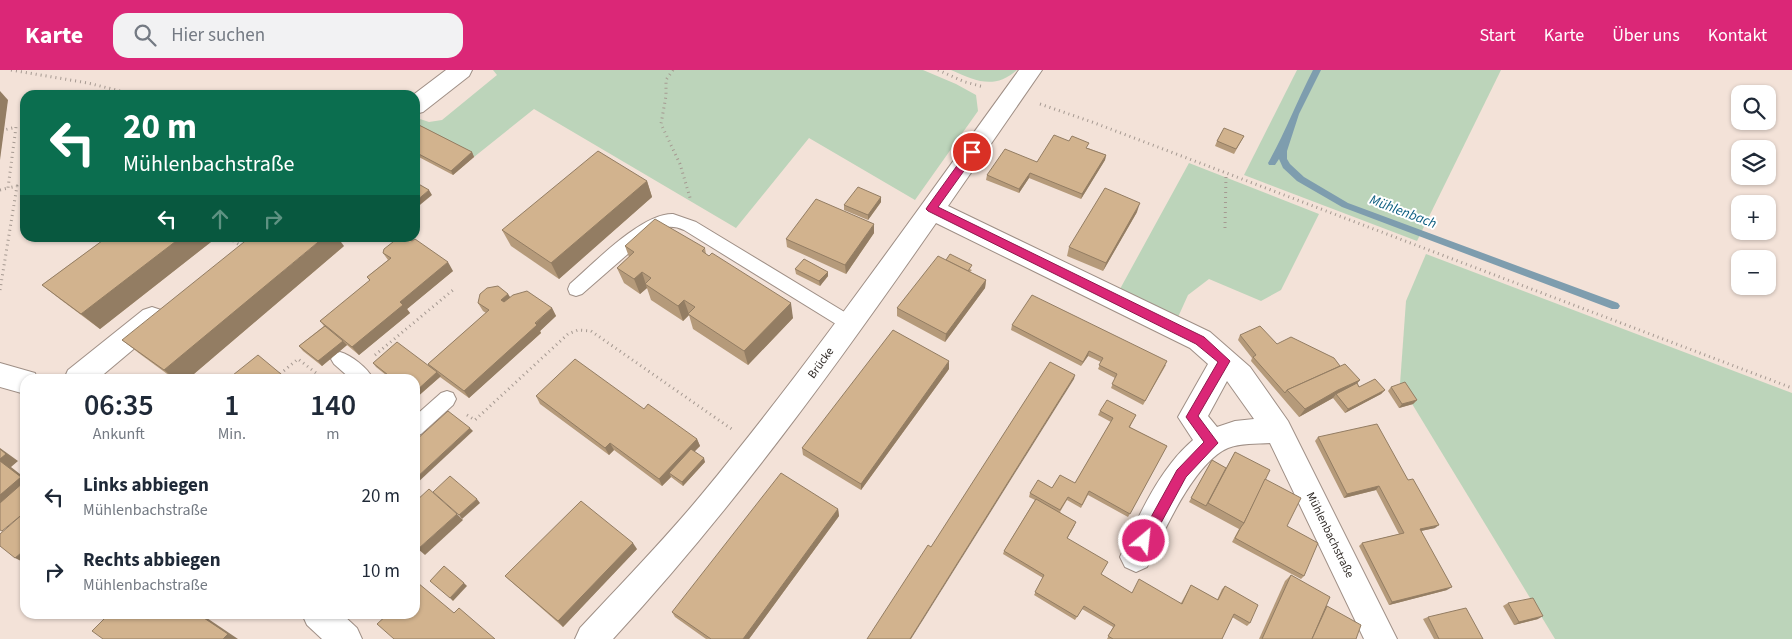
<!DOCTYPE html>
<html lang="de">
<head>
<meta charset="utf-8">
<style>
  :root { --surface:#fff; --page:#f2f2f3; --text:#1f2937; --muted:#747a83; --accent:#db2777 }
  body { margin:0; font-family:"Source Sans 3",sans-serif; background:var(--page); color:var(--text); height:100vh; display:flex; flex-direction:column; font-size:19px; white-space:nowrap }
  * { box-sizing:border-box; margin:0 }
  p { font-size:16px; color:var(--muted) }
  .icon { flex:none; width:28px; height:28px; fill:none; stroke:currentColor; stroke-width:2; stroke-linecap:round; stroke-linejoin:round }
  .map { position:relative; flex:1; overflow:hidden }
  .side { position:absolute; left:20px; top:304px; width:400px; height:245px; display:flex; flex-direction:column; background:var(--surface); border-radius:15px; box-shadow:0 1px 4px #0004 }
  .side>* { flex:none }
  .top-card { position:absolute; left:20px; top:20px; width:400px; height:152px; border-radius:15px; box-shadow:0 1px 4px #0004; background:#0b6e4f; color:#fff; overflow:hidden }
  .fabs { position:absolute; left:1731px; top:15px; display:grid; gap:10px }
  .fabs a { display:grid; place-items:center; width:45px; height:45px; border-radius:10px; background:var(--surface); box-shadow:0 1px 4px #0004; font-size:25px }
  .pin { position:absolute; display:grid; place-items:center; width:42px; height:42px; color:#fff; margin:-21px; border:2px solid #fff; border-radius:50%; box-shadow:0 1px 5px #0007 }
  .me { position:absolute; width:55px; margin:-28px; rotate:28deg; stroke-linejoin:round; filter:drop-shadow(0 0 4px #0008) }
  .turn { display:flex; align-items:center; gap:18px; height:105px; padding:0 20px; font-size:22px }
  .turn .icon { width:65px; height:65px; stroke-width:2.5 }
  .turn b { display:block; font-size:35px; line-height:42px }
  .lanes { display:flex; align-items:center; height:48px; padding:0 20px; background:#0003; justify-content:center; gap:25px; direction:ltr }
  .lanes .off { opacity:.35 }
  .eta { display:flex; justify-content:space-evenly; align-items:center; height:85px; text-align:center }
  .eta b { font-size:30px; font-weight:600; line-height:35px }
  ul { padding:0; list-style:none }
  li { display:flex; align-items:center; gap:15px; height:75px; padding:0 20px }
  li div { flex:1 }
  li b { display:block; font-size:19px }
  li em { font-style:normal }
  header { display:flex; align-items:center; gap:30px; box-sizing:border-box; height:70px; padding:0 25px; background:var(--accent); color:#fff }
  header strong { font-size:24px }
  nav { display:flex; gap:28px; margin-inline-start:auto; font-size:18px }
  .search { width:350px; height:45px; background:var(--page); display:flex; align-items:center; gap:12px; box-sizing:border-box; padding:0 18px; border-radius:15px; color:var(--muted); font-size:19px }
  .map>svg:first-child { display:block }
</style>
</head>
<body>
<header>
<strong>Karte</strong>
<div class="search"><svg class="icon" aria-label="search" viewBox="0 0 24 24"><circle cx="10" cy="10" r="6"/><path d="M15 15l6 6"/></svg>Hier suchen</div>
<nav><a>Start</a><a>Karte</a><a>Über uns</a><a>Kontakt</a></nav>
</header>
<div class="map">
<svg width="1792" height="569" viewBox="0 0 1792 569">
  <rect width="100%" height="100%" fill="#f3e2d8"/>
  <g fill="#bcd4ba">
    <polygon points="493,0 923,0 956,14 976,25 978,41 915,130 809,68 736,158 534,39 474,87 415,56 415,50 417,48 429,52 442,50 497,5"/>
    <path d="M 951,0 L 1017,0 C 994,20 976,11 951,0 Z"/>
    <polygon points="1297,0 1501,0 1417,171 1244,105"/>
    <polygon points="1189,93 1319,144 1281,220 1261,231 1209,209 1188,225 1174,256 1120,219"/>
    <polygon points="1426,184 1792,323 1792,569 1555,569 1400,314 1406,231"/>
  </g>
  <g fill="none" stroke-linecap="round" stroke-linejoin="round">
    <path fill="#7e9dae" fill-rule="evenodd" d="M 1313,0 L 1321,0 L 1299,44 L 1287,81 L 1287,89 L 1290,94 L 1304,107 L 1348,133 L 1618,233 L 1620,236 L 1618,239 L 1612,239 L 1342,137 L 1297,111 L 1283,98 L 1279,89 L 1275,95 L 1269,95 L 1268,93 C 1285,63 1297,31 1313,0 Z"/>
    <g stroke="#9f8f86" stroke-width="2">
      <g id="service">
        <path d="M 673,144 L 696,152 L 856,249 L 859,254 L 856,259 L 850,261 L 844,259 L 684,160 C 673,155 664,156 653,162 L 582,224 L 576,226 L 570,224 L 568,219 L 570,214 C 594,193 642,143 673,144 Z"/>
        <path d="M 340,282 C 351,285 368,298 373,309 L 351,309 L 334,294 L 331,289 L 334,284 Z"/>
        <polygon points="447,321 453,323 456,329 453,335 421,364 415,366 415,346 441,323"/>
      </g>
    </g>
    <g stroke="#9f8f86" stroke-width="2">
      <g id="minor">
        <polygon points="446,0 472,0 469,6 423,42 415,44 415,25 413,25"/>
        <path d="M 1019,0 L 1042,0 L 948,136 L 1210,262 L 1250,297 L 1288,351 L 1397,569 L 1364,569 L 1270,373 C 1257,374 1240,373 1228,378 C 1193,393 1163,464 1147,497 L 1136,502 L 1125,497 L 1120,487 C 1138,447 1159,399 1193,370 L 1178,347 L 1208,294 L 1190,278 L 936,153 C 835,298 733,439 613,569 L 575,569 L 580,558 C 621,514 664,470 702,424 C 815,287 915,143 1019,0 ZM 1227,311 L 1254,349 L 1235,351 L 1217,357 L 1208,346 Z"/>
        <polygon points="152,237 161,240 165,248 161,256 98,309 64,309 68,300 143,240"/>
        <polygon points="0,293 35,303 37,309 25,309 25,324 0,317"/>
        <polygon points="302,544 342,544 357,558 362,569 322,569 307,555"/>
      </g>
    </g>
    <g stroke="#a59991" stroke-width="3" stroke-dasharray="1 4" stroke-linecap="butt">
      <polyline points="11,0 88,13 136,25"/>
      <polyline points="673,0 666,10 666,26 661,54 680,94 691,131"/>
      <polyline points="938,0 965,12 984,17"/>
      <polyline points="1040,34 1092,52 1792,318"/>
      <polyline points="0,120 8,118"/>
      <polyline points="1225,158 1226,104"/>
      <polyline points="229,168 241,176"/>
      <polyline points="0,220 17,116 8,118 16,57 4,60"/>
      <polyline points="375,285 453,220"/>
      <polyline points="280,304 298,289 320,306"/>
      <polyline points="467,345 475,350 568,264 578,260 591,261 733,360"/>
    </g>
    <use href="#service" fill="#fff" fill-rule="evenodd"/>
    <use href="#minor" fill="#fff" fill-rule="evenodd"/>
  </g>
  <g fill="#b59a7a">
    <polygon points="415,53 472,82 474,87 453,105 415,85"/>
    <polygon points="1244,66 1234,84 1215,76 1217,71"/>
    <polygon points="1088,78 1106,85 1105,90 1081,129 1029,108 1019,123 986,110 987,105"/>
    <polygon points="647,111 652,127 559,209 511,176 502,160"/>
    <polygon points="881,127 881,132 868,150 844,140 844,135"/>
    <polygon points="1137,142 1103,201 1067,186 1069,177"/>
    <polygon points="874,163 846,204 787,177 786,169"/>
    <polygon points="106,168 216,168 100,259 61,230 42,215"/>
    <polygon points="344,176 188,309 174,309 140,284 122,270"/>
    <polygon points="625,176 705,178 706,184 793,248 748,295 693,259 689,245 683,251 651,230 647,218 640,224 624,213 617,198 629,187"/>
    <polygon points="383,183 453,201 407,239 410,243 359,285 347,275 322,296 303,281 299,276 324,256 320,251 370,211 367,207 388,190"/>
    <polygon points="946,190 972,200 970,202 986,210 985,218 945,272 897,246 897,238"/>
    <polygon points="795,199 828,206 820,216 796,204"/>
    <polygon points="508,224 510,227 552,238 556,246 540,261 541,263 469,328 440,307 416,328 415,309 391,309 376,297 373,293 430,297 428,294 486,243 483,241 478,233"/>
    <polygon points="1012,255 1166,295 1143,335 1111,318 1115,308 1098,299 1101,292 1088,286 1081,296 1011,260"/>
    <polygon points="1240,265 1277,274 1340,296 1360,310 1357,313 1359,317 1385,320 1381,324 1345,343 1333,328 1299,347 1251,291 1252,288 1238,270"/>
    <polygon points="949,299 861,420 803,385 802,378"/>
    <polygon points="1391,317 1417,330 1413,334 1399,338 1388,321"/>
    <polygon points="536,326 644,339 697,369 700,376 694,381 705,392 683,416 671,407 662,416 614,380 609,385 540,334"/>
    <polygon points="1100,341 1136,345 1130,357 1167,376 1128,447 1088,425 1081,438 1067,430 1060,442 1075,455 1067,469 1101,504 1132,523 1181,533 1191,515 1217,530 1222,519 1225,516 1250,553 1247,556 1232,547 1222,569 1107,569 1113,557 1082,539 1075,550 1034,525 1043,508 1003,484 1004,481 1035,430 1029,427 1030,423 1075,413 1111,352 1098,345"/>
    <polygon points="1318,367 1435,458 1421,461 1447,520 1389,535 1359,476 1362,473 1399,464 1376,420 1344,428 1315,371"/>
    <polygon points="1235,382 1265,409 1287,456 1304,506 1301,509 1232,472 1239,459 1189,432 1212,390 1226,398"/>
    <polygon points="838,439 839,446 749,569 706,569 675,547 672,542"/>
    <polygon points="637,479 563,557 505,506"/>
    <polygon points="1291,505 1327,536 1356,569 1259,569 1285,511"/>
    <polygon points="1508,533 1538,549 1514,555 1503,536"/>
    <polygon points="1428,547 1483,569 1434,569 1423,549"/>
  </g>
  <g fill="#937d63">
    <polygon points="0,21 8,30 0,90"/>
    <polygon points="472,82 474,87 453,105 451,101"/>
    <polygon points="1106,85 1105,90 1081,129 1082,124"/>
    <polygon points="1030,103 1029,108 1019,123 1019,119"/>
    <polygon points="647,111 652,127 559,209 551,193"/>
    <polygon points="429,120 432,125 415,139 415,132"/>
    <polygon points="881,127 881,132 868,150 868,145"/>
    <polygon points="1140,133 1137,142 1103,201 1106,193"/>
    <polygon points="874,154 874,163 846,204 845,195"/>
    <polygon points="180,168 216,168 100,259 81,244"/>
    <polygon points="323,168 338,168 344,176 188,309 175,309 164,300"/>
    <polygon points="448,192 453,201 407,239 410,243 359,285 352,277 400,232"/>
    <polygon points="642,202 647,218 640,224 634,209"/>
    <polygon points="828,202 828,206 820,216 819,211"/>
    <polygon points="986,210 985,218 945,272 946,264"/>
    <polygon points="508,224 513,232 506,238 501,230"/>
    <polygon points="684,230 689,244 688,244 689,245 683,251 678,236"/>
    <polygon points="791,233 793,248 748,295 744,281"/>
    <polygon points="552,238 556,246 540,261 541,263 469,328 464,321"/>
    <polygon points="343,271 347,275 322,296 318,291"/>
    <polygon points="1089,281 1088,286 1081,296 1083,292"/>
    <polygon points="949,291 949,299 861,420 861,414"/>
    <polygon points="437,302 441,306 416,328 415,322"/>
    <polygon points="1075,305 1074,309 911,569 910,569"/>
    <polygon points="1360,310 1354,317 1336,324 1333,328 1299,347 1305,339 1338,320"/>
    <polygon points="1385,320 1381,324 1345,343 1348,339"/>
    <polygon points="1417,330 1413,334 1399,338 1402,334"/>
    <polygon points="470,358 473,361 415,415 415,409"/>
    <polygon points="697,369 700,376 672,405 669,403 671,407 662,416 659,409"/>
    <polygon points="610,373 614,380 609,385 605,378"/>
    <polygon points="0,378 18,391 11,397 25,408 25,420 0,442"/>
    <polygon points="704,388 705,392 683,416 682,412"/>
    <polygon points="1379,416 1376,420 1344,428 1347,424"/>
    <polygon points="477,429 480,433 462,449 459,445"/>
    <polygon points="838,439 839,446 749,569 743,569"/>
    <polygon points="457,444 463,450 425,485 418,479"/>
    <polygon points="1439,455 1435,458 1416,462 1420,459"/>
    <polygon points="633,473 637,479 563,557 558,551"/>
    <polygon points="21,483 25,485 25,493 15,488"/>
    <polygon points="464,513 467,516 453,531 450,528"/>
    <polygon points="1452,517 1447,520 1389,535 1392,532"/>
    <polygon points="198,544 201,544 238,569 223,569"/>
    <polygon points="1543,546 1538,549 1514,555 1519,552"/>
  </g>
  <g fill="#d2b38e" stroke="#937d63">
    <polygon points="415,53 472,82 451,101 415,82"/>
    <polygon points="1224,58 1244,66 1236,79 1217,71"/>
    <polygon points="1054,65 1069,71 1072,66 1089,73 1086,78 1106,85 1082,124 1030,103 1019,119 987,105 1005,79 1037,92"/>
    <polygon points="598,81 647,111 551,193 502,160"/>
    <polygon points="415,112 429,120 415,132"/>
    <polygon points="858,117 881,127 868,145 844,135"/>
    <polygon points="1105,118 1140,133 1106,193 1069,177"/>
    <polygon points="816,129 874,154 845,195 786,169"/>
    <polygon points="655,149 705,178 702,181 709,186 712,183 791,233 744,281 688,244 695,237 684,230 678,236 645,214 651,208 642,202 634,209 617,198 634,182 625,176"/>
    <polygon points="106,168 180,168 81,244 42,215"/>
    <polygon points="249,168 323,168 164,300 122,270"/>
    <polygon points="398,168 407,168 412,171 415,169 448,192 400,232 403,235 352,277 320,251 370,210 367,207 391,188 383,183 384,179"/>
    <polygon points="950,184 972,195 968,201 946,190"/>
    <polygon points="938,186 986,210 946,264 897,238"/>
    <polygon points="804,189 828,202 819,211 795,199"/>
    <polygon points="498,216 508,224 501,230 504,232 513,225 527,221 552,238 535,253 537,255 464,321 428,294 489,240 478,233 480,224 487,218"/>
    <polygon points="1032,225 1167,291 1145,331 1112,314 1117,304 1099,295 1103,288 1089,281 1083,292 1012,255"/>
    <polygon points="325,256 343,271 318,291 299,276"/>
    <polygon points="1260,256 1277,274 1291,267 1334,288 1340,296 1287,320 1285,323 1253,287 1256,285 1240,265"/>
    <polygon points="893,260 949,291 861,414 802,378"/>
    <polygon points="397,272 437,302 415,322 415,309 393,309 373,293"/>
    <polygon points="258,285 287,309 228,309"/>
    <polygon points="575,289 644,339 648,334 697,369 659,409 610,373 605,378 536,326"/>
    <polygon points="1050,292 1075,305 910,569 867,569 928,475 931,477"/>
    <polygon points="1345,294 1360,310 1338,320 1305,339 1287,320"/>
    <polygon points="1375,309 1385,320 1348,339 1336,324 1357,313 1359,317"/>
    <polygon points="1405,312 1417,330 1402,334 1391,317"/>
    <polygon points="1107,330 1136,345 1129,357 1167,376 1130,444 1089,421 1082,435 1068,427 1060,440 1030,423 1038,410 1052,418 1060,405 1075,413 1113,348 1100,341"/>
    <polygon points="448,341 470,358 415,409 415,371"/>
    <polygon points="1377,354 1408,410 1413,409 1439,455 1420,459 1452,517 1392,532 1362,473 1404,463 1379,416 1347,424 1318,367"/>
    <polygon points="0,379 6,384 0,389"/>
    <polygon points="691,379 704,388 682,412 669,403"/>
    <polygon points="1235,382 1270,400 1244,453 1208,433"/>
    <polygon points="1212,390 1226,398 1206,436 1191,428"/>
    <polygon points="0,391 21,407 0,425"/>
    <polygon points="781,403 838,439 743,569 711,569 672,542"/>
    <polygon points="450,406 477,429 459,445 433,422"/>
    <polygon points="1265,409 1301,428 1287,456 1318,473 1304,506 1235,468 1241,457 1244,453"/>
    <polygon points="25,411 25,442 2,461 0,460 0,433"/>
    <polygon points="429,419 457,444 418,479 415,477 415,432"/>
    <polygon points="1036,429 1076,452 1067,468 1108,492 1101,504 1132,523 1139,509 1182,534 1191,515 1218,530 1225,516 1258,535 1250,553 1234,544 1222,569 1113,569 1108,566 1115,555 1084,536 1077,547 1035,522 1044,505 1004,481"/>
    <polygon points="581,431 633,473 558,551 505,506"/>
    <polygon points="25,442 25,486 21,483 15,488 0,476 0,464"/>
    <polygon points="444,496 464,513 450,528 430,511"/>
    <polygon points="1291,505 1330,527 1312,569 1262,569"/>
    <polygon points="418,513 454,543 459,538 495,569 394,569 377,554 388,544 415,544 415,517"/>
    <polygon points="1533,528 1543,546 1519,552 1508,533"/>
    <polygon points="1327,536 1361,555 1356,569 1312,569"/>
    <polygon points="1466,538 1483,569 1439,569 1428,547"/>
    <polygon points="109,544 198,544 228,564 223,569 103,569 92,561"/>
  </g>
  <polygon fill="#db2777" stroke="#8e194d" points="972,78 977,82 976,84 938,137 1204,267 1230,291 1198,346 1218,373 1186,407 1149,475 1144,477 1140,475 1138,471 1140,467 1177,400 1204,372 1186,347 1218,292 1196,274 928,141 926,139 928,136 969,79"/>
  <g text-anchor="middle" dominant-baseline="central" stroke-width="4" stroke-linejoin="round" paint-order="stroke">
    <g font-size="12" fill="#322c28" stroke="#fff">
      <text transform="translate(821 293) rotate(-54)">Brücke</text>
      <text transform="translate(1330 465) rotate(64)">Mühlenbachstraße</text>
    </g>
    <g font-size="14" font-style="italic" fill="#0d5e81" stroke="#fff">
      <text transform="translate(1403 142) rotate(21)">Mühlenbach</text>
    </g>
  </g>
</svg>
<div class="fabs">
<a><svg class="icon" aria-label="search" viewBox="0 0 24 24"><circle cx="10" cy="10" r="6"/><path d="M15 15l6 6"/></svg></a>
<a><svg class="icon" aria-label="layers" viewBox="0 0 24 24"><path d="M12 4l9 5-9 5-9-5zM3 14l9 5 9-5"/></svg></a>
<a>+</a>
<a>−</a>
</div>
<div class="pin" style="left:972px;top:82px;background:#d93025"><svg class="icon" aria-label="arrive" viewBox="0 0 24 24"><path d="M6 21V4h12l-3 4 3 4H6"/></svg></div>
<svg class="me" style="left:1144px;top:471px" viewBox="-20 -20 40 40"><circle r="17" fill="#db2777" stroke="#fff" stroke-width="3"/><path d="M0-11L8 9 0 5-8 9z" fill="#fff"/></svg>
<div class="top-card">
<div class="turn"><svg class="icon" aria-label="left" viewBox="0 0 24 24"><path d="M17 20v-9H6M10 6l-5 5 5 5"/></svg><div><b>20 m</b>Mühlenbachstraße</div></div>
<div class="lanes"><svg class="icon" aria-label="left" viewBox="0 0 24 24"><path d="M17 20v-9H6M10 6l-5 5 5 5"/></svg><svg class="icon off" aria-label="ahead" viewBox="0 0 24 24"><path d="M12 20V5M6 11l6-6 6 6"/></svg><svg class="icon off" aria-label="right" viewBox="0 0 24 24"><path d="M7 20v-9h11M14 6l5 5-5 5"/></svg></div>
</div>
<section class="side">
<div class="eta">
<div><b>06:35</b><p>Ankunft</p></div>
<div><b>1</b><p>Min.</p></div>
<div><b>140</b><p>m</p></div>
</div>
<ul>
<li><svg class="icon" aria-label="left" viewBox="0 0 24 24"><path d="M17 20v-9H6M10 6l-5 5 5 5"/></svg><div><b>Links abbiegen</b><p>Mühlenbachstraße</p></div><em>20 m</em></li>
<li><svg class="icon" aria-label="right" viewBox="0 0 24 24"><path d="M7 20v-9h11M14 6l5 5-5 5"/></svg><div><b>Rechts abbiegen</b><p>Mühlenbachstraße</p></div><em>10 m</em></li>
</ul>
</section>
</div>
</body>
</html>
